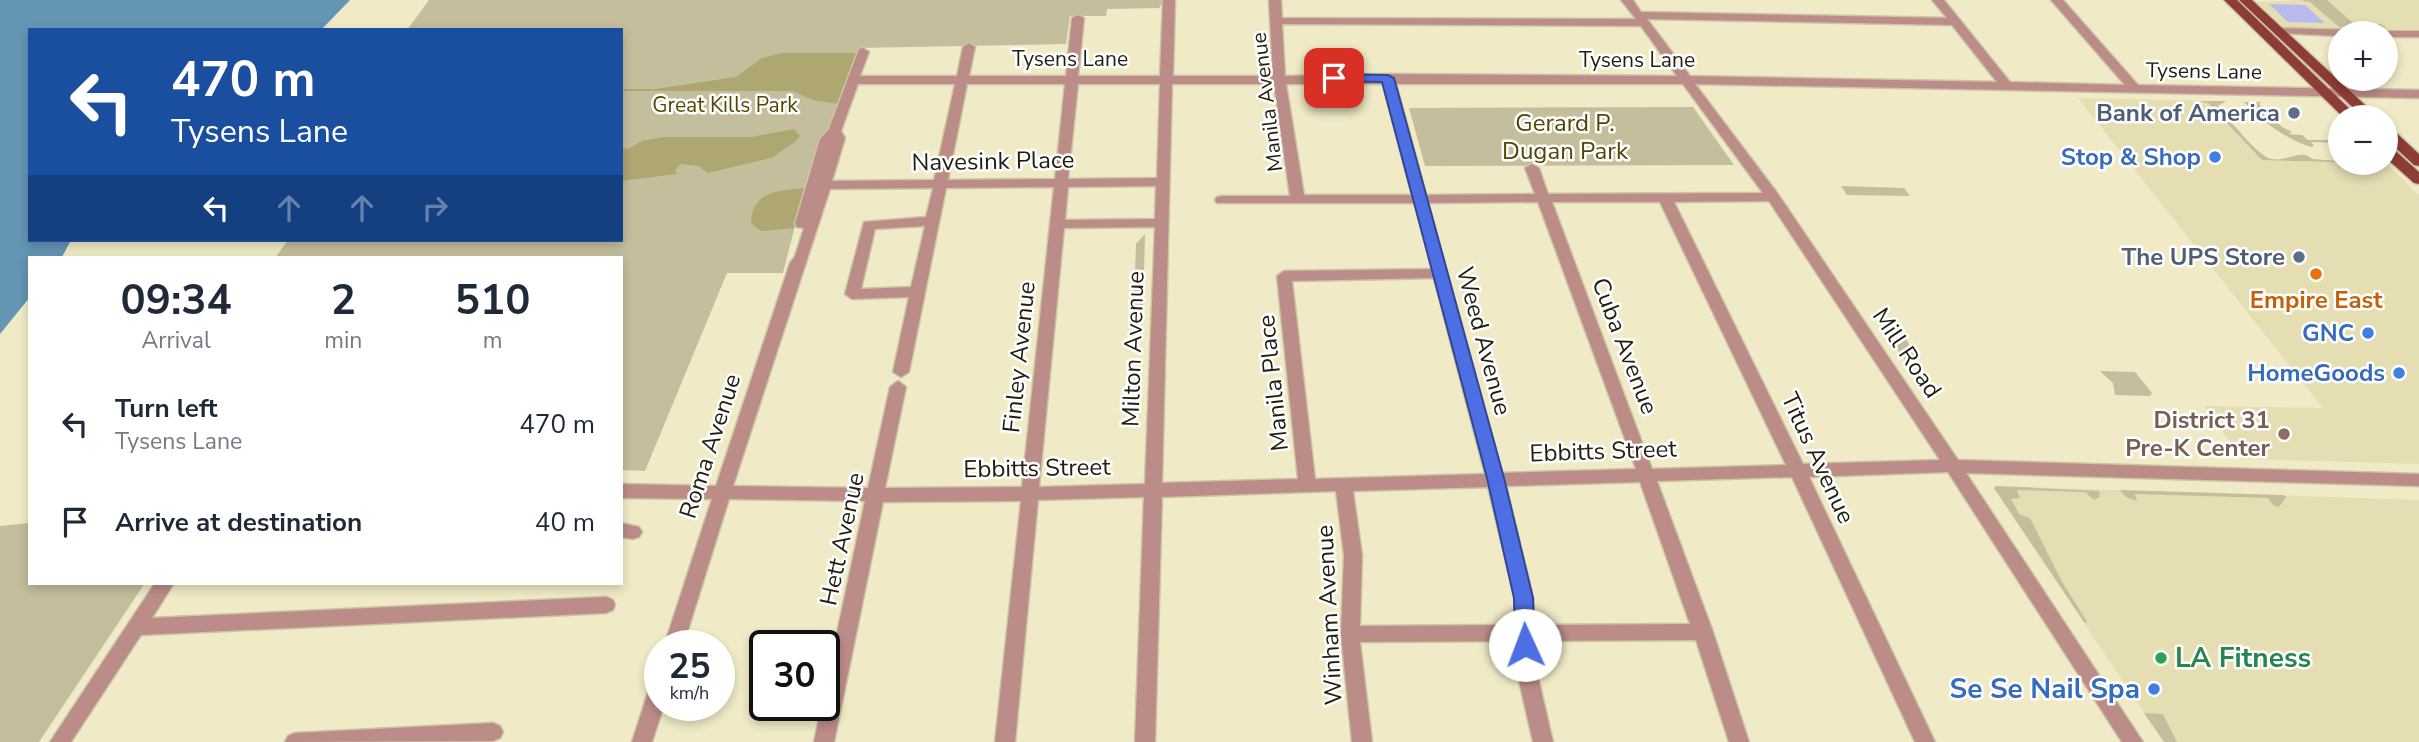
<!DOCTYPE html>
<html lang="en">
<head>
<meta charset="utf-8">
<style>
  :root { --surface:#fff; --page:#f6f6f7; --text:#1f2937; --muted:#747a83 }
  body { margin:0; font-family:"Nunito Sans",sans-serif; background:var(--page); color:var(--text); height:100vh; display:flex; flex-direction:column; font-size:26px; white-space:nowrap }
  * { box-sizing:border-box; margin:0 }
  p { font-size:23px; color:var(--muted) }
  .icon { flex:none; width:38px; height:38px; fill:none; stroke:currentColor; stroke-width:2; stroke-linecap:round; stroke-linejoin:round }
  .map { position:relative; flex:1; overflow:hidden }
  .side { position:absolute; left:28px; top:256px; width:595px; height:329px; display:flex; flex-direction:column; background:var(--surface); border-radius:0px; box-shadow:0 4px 10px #0003 }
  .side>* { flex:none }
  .top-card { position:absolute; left:28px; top:28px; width:595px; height:214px; border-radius:0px; box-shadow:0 4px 10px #0003; background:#1a4fa0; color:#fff; overflow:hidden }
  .fabs { position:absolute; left:2328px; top:21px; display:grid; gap:14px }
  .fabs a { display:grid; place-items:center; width:70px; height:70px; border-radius:50%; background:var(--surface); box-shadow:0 4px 10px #0003; font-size:35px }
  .speed { position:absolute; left:644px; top:630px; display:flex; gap:14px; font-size:35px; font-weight:700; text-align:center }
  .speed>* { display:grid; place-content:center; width:91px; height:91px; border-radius:50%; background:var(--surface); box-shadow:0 4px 10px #0003; line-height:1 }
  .speed small { font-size:18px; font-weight:400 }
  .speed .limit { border:4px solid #111; border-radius:10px; background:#fff; color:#111 }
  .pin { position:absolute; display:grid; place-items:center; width:60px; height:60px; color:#fff; margin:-30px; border-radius:14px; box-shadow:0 4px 10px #0006 }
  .me { position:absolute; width:77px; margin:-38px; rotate:358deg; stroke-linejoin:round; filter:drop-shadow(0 0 5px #0008) }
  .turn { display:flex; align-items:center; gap:24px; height:147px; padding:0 28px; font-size:32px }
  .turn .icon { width:91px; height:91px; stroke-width:2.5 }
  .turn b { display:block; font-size:49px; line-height:60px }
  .lanes { display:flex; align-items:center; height:66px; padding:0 28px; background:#0003; justify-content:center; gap:35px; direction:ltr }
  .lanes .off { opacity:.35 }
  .eta { display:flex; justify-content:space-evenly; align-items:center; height:119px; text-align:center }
  .eta b { font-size:42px; font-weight:700; line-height:49px }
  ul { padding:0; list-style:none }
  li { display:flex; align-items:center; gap:21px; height:98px; padding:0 28px }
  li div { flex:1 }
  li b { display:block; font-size:26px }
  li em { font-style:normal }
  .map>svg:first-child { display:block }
</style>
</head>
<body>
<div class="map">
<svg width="2419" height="742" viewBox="0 0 2419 742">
  <rect width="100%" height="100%" fill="#f0ebc6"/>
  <g fill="#e5deb3">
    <polygon points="2300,0 2419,0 2419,29 2284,27 2256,2"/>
    <polygon points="2078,98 2209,101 2264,160 2385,162 2419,195 2419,464 2242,459 2204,406 2323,408"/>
    <polygon points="1996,486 2419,500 2419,742 2164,742 1993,487"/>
  </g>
  <g fill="#c4be9d">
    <polygon points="429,0 1165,0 1159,8 1107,9 1106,16 1070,16 1066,44 859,48 833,121 823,136 807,179 783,273 727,273 645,471 621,470 621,257 276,257 288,240 621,240 621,30 407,30"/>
    <polygon points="2300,0 2327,0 2353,23 2381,24 2386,28 2339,27 2310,2"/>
    <path d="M 2199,101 L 2226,101 L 2218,106 C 2229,119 2258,157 2272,159 C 2287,162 2302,148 2312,159 L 2366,163 L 2262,160 L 2208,103 Z"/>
    <path d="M 2244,102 L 2261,102 L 2259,104 L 2282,127 L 2292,132 L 2289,134 L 2302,135 L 2308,140 L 2340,140 L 2340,143 L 2311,142 L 2314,146 L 2311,147 C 2282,137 2265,123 2244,102 Z"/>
    <polygon points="1693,107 1734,165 1425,166 1409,108"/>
    <polygon points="1841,186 1904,188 1910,196 1847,195"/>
    <polygon points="1145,234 1143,314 1141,314 1134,302 1136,244"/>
    <polygon points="1882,326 1900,327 1918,362 1906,362"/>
    <polygon points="2100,371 2135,372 2152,393 2150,396 2115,395 2113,383"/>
    <polygon points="1996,486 2099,491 2100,497 2094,500 2085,492 2017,490 2020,498 2011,499 2019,514 2030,518 2061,580 2088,623 2084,622 1994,488"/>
    <polygon points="2120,490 2283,495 2286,497 2279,507 2273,505 2268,498 2135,494 2137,501 2126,497"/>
    <polygon points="30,523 30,583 145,583 39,742 0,742 0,526"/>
    <polygon points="2144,713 2163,714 2177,742 2164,742"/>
  </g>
  <g fill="#afa772">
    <polygon points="782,53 858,53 838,104 813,100 792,91 621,91 621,89 655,89 736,77 762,58"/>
    <path d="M 794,129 L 800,136 C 793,146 782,149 774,157 L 708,173 L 698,166 L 680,164 L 675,171 L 677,174 L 621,181 L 621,148 L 628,149 L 642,141 L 663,137 L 752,137 Z"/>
    <path d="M 804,188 L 794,228 L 761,231 L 751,223 C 752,191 778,191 804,188 Z"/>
  </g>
  <polygon fill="#6495b5" points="0,0 350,0 321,30 30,30 30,240 71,240 62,257 30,257 30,297 0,334"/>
  <polygon fill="#b8baed" points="2269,4 2305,5 2325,23 2288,22"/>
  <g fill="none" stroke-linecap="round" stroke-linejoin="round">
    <g stroke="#cbc6a5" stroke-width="3">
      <g id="minor">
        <path d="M 1163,0 L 1175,0 L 1173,76 L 1273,76 L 1269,0 L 1281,0 L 1282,18 L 1636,19 L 1621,0 L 1633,0 L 1641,12 L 1947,18 L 1932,0 L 1944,0 L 2010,82 L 2125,85 L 2051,0 L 2063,0 L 2138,85 L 2419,90 L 2419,98 L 1695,84 L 1778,194 L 1958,460 L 2419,474 L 2419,486 L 1966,473 L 2143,742 L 2122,742 L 1948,472 L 1809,477 L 1935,742 L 1915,742 L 1792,477 L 1657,481 L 1713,632 L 1749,742 L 1729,742 L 1696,640 L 1535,641 L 1536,668 L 1553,742 L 1533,742 L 1516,668 L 1516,641 L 1360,642 L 1372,742 L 1352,742 L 1341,634 L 1344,555 L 1336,491 L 1162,497 L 1155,742 L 1135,742 L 1144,497 L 1038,500 L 1015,742 L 995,742 L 1021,501 L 883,502 L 834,742 L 814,742 L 822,705 L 824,705 L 824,694 L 865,501 L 729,499 L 683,646 L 664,646 L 712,499 L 621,498 L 621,484 L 716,486 L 790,263 L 795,256 L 804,228 L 797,227 L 795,224 L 820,139 L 829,129 L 859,49 L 863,48 L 869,52 L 860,76 L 957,76 L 963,47 L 969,43 L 975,47 L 969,76 L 1066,76 L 1072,18 L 1078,15 L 1084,18 L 1078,76 L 1160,76 ZM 1647,19 L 1952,25 L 1997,82 L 1690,76 ZM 1282,24 L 1641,26 L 1677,76 L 1388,74 L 1285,76 ZM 858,84 L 955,84 L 934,180 L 832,181 L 845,138 L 841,131 ZM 967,84 L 1065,84 L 1055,179 L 948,180 ZM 1078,84 L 1160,84 L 1157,178 L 1068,179 ZM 1172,84 L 1274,84 L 1290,196 L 1222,196 L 1217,197 L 1215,200 L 1217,203 L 1415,203 L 1432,269 L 1284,271 L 1277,276 L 1298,479 L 1162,483 ZM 1286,84 L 1383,84 L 1412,195 L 1304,195 ZM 1396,84 L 1683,84 L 1763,193 L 1548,194 L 1539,168 L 1532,164 L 1525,168 L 1535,194 L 1426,195 ZM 1156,186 L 1155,219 L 1065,220 L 1068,187 ZM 1054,187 L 1022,487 L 885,488 L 906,387 L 898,381 L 890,387 L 868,488 L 733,486 L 830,189 L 933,188 L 926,217 L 864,222 L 845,294 L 852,299 L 909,297 L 893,372 L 901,377 L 909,372 L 946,188 ZM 1769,201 L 1940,460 L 1803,464 L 1674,202 ZM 1538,202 L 1636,469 L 1502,473 L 1428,203 ZM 1552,202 L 1660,202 L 1786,465 L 1652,469 ZM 925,226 L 911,287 L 861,289 L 875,229 ZM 1155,227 L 1145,484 L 1039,487 L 1064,228 ZM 1434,278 L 1485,474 L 1315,479 L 1292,281 ZM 1640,482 L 1690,624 L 1534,625 L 1533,598 L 1506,486 ZM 1488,487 L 1515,598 L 1515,625 L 1360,626 L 1362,555 L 1353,491 Z"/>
        <polygon points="2279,28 2362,30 2368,33 2340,33 2340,36 2275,33 2273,31"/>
        <polygon points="2385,31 2419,31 2419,37 2385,37 2385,33 2380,33"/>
        <polygon points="621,523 639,527 642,532 639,537 633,539 621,537"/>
        <polygon points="155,583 174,583 152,618 606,597 613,600 615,605 613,610 606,613 141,635 71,742 50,742"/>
        <polygon points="660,678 660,705 664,705 652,742 632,742 650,686 653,680"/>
        <polygon points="493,723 500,726 503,732 500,738 493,741 285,742 288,736 295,733"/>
      </g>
    </g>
    <g stroke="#cbc6a5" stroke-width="3">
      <g id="major">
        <polygon points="2224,0 2237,0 2358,117 2343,117"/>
        <polygon points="2239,0 2252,0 2378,117 2363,117"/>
        <polygon points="2385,126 2390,127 2419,154 2419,166 2414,165 2385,138"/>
        <polygon points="2385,145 2390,146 2419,172 2419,184 2414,183 2385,157"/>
      </g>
    </g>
    <use href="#minor" fill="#bc8c88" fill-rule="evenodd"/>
    <use href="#major" fill="#8e3c38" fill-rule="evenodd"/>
  </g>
  <polygon fill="#4d6fe3" stroke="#324894" stroke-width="2" points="1334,74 1388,75 1394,78 1504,478 1533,598 1535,645 1532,651 1525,653 1518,651 1515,645 1514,598 1487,478 1382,82 1329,81 1329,75"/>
  <g fill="#5c6f8a" stroke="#fff" stroke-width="2.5">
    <circle cx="2294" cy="113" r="7"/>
    <circle cx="2299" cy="257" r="7"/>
  </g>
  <g fill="#3f7fe0" stroke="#fff" stroke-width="2.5">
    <circle cx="2215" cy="157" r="7"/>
    <circle cx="2368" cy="333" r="7"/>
    <circle cx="2399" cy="373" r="7"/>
    <circle cx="2154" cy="689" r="7"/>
  </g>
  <circle fill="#e8710a" stroke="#fff" stroke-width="2.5" cx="2316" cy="274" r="7"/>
  <circle fill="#8d6e63" stroke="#fff" stroke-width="2.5" cx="2284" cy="434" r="7"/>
  <circle fill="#2e9e5b" stroke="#fff" stroke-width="2.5" cx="2161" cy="658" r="7"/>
  <g text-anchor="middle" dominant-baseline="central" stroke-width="5" stroke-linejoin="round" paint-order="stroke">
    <g font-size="21" fill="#201e11" stroke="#fff">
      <text x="1070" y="59">Tysens Lane</text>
      <text x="1637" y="60">Tysens Lane</text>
      <text transform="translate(2204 71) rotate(1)">Tysens Lane</text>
      <text transform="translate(1267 102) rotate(-97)">Manila Avenue</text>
    </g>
    <g font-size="21" fill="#514702" stroke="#fff">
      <text x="725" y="105">Great Kills Park</text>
    </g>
    <g font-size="24" font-weight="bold" fill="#4e5e75" stroke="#fff" text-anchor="end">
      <text x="2280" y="113">Bank of America</text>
      <text x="2285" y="257">The UPS Store</text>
    </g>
    <g font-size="24" fill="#514702" stroke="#fff">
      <text x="1565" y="123">Gerard P.<tspan x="1565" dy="28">Dugan Park</tspan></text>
    </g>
    <g font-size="24" font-weight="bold" fill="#366cbe" stroke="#fff" text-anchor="end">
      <text x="2201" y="157">Stop &amp; Shop</text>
      <text x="2354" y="333">GNC</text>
      <text x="2385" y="373">HomeGoods</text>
    </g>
    <g font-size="24" fill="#201e11" stroke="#fff">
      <text transform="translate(993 161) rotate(-1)">Navesink Place</text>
      <text transform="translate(1484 341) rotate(75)">Weed Avenue</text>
      <text transform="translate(1625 346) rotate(69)">Cuba Avenue</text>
      <text transform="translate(1133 349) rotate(-88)">Milton Avenue</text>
      <text transform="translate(1907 353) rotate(56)">Mill Road</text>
      <text transform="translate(1019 357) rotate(-84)">Finley Avenue</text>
      <text transform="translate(1273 383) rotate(-96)">Manila Place</text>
      <text transform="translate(710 446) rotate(-72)">Roma Avenue</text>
      <text transform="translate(1603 451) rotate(-2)">Ebbitts Street</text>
      <text transform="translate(1818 458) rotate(65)">Titus Avenue</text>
      <text transform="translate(1037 468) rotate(-1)">Ebbitts Street</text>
      <text transform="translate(842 539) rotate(-78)">Hett Avenue</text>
      <text transform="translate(1329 615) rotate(-93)">Winham Avenue</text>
    </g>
    <g font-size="24" font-weight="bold" fill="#c56008" stroke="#fff">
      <text x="2316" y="300">Empire East</text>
    </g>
    <g font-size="24" font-weight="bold" fill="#785e54" stroke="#fff" text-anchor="end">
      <text x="2270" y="420">District 31<tspan x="2270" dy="28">Pre-K Center</tspan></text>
    </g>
    <g font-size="28" font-weight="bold" fill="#27864d" stroke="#fff" text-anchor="start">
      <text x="2175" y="658">LA Fitness</text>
    </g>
    <g font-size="28" font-weight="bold" fill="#366cbe" stroke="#fff" text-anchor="end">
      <text x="2140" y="689">Se Se Nail Spa</text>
    </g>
  </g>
</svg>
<div class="fabs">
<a>+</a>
<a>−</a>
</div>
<div class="speed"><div>25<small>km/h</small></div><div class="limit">30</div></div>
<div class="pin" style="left:1334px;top:78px;background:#d93025"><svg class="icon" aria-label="arrive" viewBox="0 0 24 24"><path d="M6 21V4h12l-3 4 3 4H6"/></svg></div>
<svg class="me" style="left:1525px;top:645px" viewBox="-20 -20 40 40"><circle r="19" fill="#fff"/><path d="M0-13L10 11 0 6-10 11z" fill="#4d6fe3"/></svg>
<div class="top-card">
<div class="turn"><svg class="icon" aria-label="left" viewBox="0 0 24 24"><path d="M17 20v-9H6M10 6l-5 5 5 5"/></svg><div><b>470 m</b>Tysens Lane</div></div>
<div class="lanes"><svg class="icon" aria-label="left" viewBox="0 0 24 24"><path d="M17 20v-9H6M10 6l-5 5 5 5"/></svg><svg class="icon off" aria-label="ahead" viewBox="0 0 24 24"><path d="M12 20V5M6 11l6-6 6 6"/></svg><svg class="icon off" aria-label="ahead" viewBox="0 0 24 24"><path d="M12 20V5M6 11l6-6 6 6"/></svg><svg class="icon off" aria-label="right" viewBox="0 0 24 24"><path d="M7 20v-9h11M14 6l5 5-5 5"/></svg></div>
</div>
<section class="side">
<div class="eta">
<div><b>09:34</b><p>Arrival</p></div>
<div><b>2</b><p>min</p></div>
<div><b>510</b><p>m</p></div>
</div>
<ul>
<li><svg class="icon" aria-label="left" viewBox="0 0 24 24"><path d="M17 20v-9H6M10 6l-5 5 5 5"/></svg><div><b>Turn left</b><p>Tysens Lane</p></div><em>470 m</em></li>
<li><svg class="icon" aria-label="arrive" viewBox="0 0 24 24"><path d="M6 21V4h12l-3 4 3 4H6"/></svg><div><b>Arrive at destination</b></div><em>40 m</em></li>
</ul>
</section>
</div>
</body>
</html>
